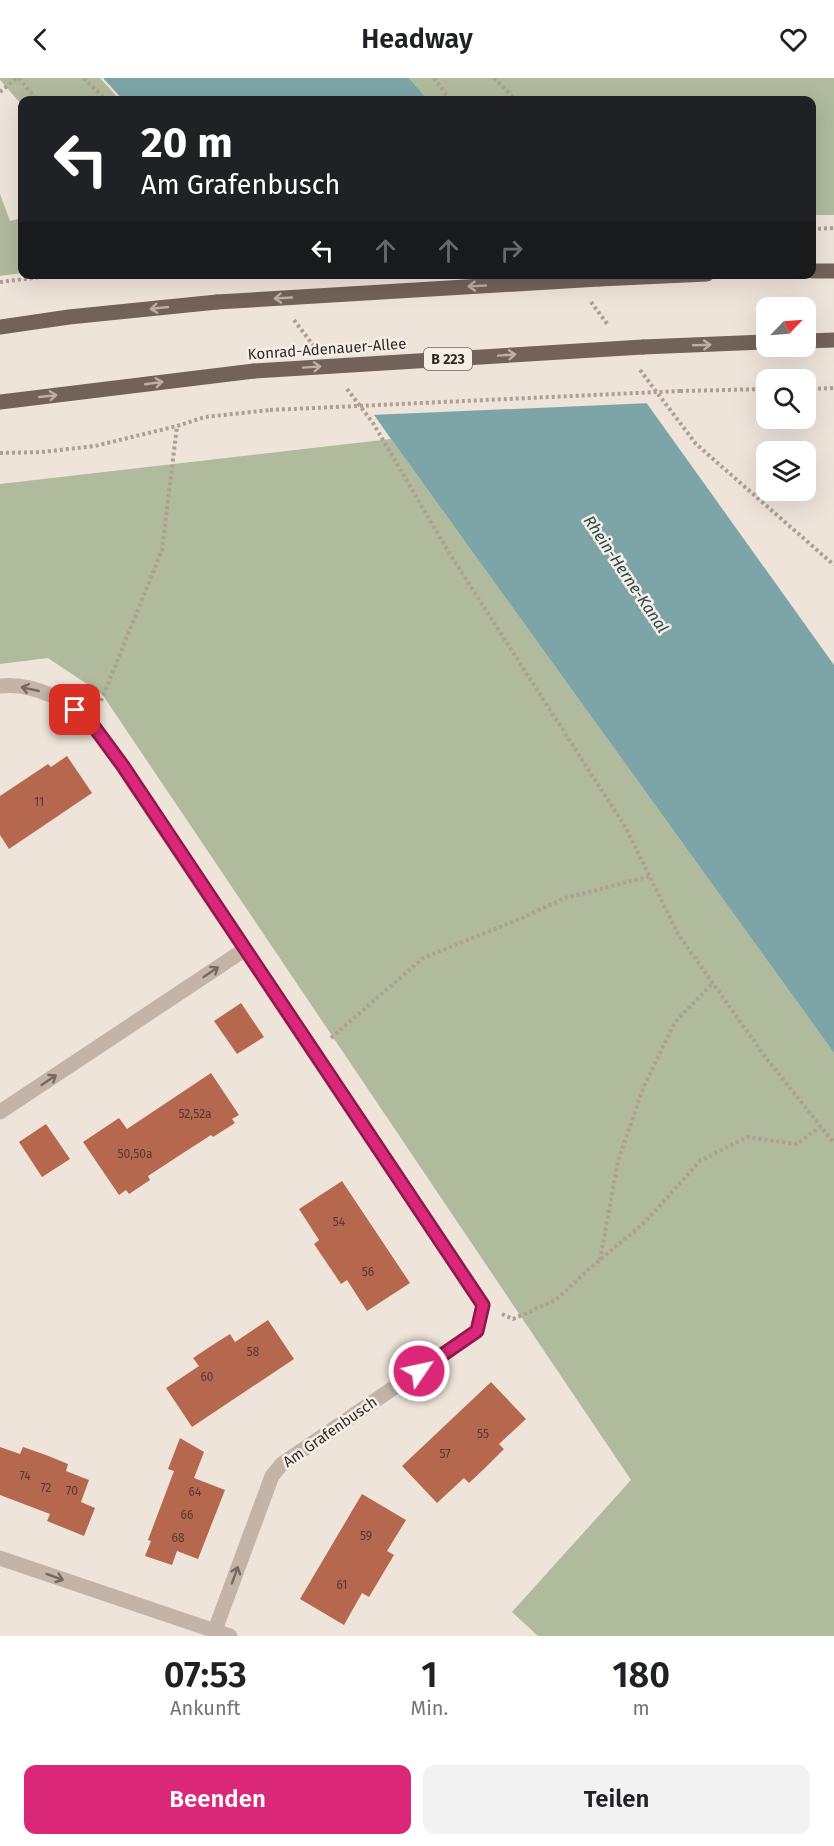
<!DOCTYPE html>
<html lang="de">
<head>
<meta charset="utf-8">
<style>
  :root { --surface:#fff; --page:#f2f2f2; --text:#202124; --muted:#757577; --accent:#db2777 }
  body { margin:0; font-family:"Fira Sans",sans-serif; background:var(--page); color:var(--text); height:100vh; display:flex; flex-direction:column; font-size:22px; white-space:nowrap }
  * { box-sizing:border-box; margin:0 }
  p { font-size:20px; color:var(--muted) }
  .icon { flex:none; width:33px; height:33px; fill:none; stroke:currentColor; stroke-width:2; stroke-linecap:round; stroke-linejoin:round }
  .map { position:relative; height:1558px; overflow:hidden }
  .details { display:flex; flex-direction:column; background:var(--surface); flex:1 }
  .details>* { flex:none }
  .top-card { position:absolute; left:18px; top:18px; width:798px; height:183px; border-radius:12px; box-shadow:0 6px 24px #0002; background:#202124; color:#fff; overflow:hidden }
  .needle { width:39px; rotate:65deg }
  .fabs { position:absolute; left:756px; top:219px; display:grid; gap:12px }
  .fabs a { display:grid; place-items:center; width:60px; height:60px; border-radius:12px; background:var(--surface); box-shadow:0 6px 24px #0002; font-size:30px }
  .pin { position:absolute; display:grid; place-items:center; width:51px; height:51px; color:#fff; margin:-26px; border-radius:12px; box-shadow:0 3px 9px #0006 }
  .me { position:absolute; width:66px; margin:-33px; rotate:56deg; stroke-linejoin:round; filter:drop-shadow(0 0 4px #0008) }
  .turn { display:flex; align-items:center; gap:21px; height:126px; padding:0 24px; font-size:27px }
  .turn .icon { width:78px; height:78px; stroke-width:2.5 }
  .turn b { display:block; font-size:42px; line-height:51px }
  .lanes { display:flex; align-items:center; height:57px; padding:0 24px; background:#0003; justify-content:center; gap:30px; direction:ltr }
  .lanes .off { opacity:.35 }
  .eta { display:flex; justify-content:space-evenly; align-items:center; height:102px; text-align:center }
  .eta b { font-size:36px; font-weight:600; line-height:42px }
  .cta { display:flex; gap:12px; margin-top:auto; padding:12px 24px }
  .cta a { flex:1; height:69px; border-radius:12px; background:var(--accent); color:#fff; font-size:24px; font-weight:600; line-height:69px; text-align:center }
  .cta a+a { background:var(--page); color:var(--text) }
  header { display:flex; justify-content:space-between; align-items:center; height:78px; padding:0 24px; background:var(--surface); font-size:27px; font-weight:600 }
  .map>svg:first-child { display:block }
</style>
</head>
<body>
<header><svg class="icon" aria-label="back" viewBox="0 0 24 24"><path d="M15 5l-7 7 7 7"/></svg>Headway<svg class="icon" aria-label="heart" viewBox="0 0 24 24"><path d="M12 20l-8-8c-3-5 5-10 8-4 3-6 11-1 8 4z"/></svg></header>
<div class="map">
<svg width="834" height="1558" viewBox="0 0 834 1558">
  <rect width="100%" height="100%" fill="#eee4da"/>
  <g fill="#b0ba9c">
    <polygon points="0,0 100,0 120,22 22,22 22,27 0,2"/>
    <polygon points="409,0 834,0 834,137 812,137 812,22 428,22"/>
    <polygon points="0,116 10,143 22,140 22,195 0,198"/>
    <polygon points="391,361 834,975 834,1558 538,1558 512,1534 631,1402 102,616 48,580 0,586 0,406"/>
  </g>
  <g fill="#7da5a7">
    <polygon points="103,0 409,0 428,22 123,22"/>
    <polygon points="276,197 555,197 834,587 834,975 391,361"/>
  </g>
  <polygon fill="#eee4da" points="273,196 558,196 651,325 371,337"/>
  <g fill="#b6684f">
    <polygon points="67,678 92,715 9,771 0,757 0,718 48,686 51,689"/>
    <polygon points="241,925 264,959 237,976 214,943"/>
    <polygon points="211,995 239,1037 232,1041 235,1045 213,1059 211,1057 180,1077 148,1098 150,1102 129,1116 126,1112 119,1117 83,1064 119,1040 127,1051"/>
    <polygon points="46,1046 70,1081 42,1099 19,1064"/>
    <polygon points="342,1103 410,1205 367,1233 347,1202 341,1206 314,1166 319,1162 299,1131"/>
    <polygon points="268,1242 294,1281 192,1349 166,1310 199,1288 193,1280 211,1268 230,1256 235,1264"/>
    <polygon points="491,1304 526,1341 499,1366 504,1371 486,1389 469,1405 464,1400 437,1425 402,1388"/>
    <polygon points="180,1360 204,1374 194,1400 225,1412 198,1481 177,1473 172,1487 145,1478 151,1463 148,1462 174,1393 168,1391"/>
    <polygon points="0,1369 20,1376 23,1369 46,1377 68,1386 66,1393 89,1402 81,1424 95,1430 84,1458 47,1443 50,1436 0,1417"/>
    <polygon points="362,1416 406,1442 387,1473 394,1477 369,1519 362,1515 344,1547 300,1521"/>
  </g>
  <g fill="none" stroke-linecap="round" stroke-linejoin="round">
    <g stroke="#af9f92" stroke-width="4" stroke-dasharray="3 3" stroke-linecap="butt">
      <polyline points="19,0 37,22"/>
      <polyline points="84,0 106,22"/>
      <polyline points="434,0 450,22"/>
      <polyline points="494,0 516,22"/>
      <polyline points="0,14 17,0"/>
      <polyline points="812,151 834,150"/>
      <polyline points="0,204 67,196"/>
      <polyline points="591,224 608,247"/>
      <polyline points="294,242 313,267"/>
      <polyline points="640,292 696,366 834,487"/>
      <polyline points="347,311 373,345 451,478 626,750 678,856 766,980 834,1065"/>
      <polyline points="806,311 834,310"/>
      <polyline points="680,313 766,311"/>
      <polyline points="0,375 42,374 95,368 177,348 205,339 270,332"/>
      <polyline points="101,623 162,472 177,348"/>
      <polyline points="331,960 423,880 522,840 565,820 651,798"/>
      <polyline points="600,1182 618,1083 644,1008 675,944 712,906"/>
      <polyline points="502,1236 513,1241 556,1222 588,1192 645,1144 700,1083 747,1059 797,1066 821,1048"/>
    </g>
    <g stroke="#c4b4a8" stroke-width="15">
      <path d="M 0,608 C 32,604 72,623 92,647 C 103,660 113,675 123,689 L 483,1227 L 477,1253 L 282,1386 L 272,1398 L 215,1552"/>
      <polyline points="0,1034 244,872"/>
      <polyline points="0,1480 230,1558"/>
    </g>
    <g stroke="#72625a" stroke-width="15">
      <polyline points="812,193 834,193"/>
      <polyline points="599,201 707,196"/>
      <polyline points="0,249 69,239 217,224"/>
      <polyline points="806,263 834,262"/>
      <polyline points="643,269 766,264"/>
      <polyline points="0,324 254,293"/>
    </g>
    <polyline stroke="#af9f92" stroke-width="4" stroke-dasharray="3 3" stroke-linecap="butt" points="270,332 680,313"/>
    <g stroke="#72625a" stroke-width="15">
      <polyline points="217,224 599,201"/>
      <polyline points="254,293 643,269"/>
    </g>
  </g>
  <defs><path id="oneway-shaft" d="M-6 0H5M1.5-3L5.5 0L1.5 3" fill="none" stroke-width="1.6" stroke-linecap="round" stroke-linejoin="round" transform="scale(1.5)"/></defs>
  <g stroke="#bbafa6">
    <use href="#oneway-shaft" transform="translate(477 208) rotate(177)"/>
    <use href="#oneway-shaft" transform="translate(283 220) rotate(177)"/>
    <use href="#oneway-shaft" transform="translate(159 230) rotate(174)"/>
    <use href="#oneway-shaft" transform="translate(702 267) rotate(-2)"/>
    <use href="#oneway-shaft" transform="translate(507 277) rotate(-4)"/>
    <use href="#oneway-shaft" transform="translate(312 289) rotate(-4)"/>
    <use href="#oneway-shaft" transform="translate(154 305) rotate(-8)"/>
    <use href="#oneway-shaft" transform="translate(48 318) rotate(-6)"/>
  </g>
  <g stroke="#746861">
    <use href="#oneway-shaft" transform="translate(30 611) rotate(-167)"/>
    <use href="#oneway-shaft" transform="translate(211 894) rotate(-34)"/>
    <use href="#oneway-shaft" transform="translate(49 1002) rotate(-34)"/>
    <use href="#oneway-shaft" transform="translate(235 1497) rotate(-70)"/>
    <use href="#oneway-shaft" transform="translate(55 1499) rotate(20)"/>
  </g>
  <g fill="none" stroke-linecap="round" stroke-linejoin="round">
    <g stroke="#8e194d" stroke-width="15">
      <polyline id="route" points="75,632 92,646 123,688 483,1227 477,1253 419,1293"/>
    </g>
    <use href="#route" stroke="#db2777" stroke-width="10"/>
  </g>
  <g text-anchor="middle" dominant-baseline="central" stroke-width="5" stroke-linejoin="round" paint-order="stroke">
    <g font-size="12" fill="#533a31">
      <text x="39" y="724">11</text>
      <text x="195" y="1036">52,52a</text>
      <text x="135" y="1076">50,50a</text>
      <text x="339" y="1144">54</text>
      <text x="368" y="1194">56</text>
      <text x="253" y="1274">58</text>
      <text x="207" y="1299">60</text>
      <text x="483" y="1356">55</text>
      <text x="445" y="1376">57</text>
      <text x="25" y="1398">74</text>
      <text x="46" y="1410">72</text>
      <text x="72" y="1413">70</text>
      <text x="195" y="1414">64</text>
      <text x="187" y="1437">66</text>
      <text x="366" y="1458">59</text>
      <text x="178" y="1460">68</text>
      <text x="342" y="1507">61</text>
    </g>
    <rect fill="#f6eee5" stroke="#6d6560" stroke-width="1.5" x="424" y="270" width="48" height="22" rx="4.5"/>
    <g font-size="14" font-weight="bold" fill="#322a27">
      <text x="448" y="281">B 223</text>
    </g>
    <g font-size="15" fill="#322a27" stroke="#f6eee5">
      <text transform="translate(327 271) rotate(-4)">Konrad-Adenauer-Allee</text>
      <text transform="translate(330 1354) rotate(-35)">Am Grafenbusch</text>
    </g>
    <g font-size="16" font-style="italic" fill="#224b4e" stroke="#f6eee5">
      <text transform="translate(626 496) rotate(56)">Rhein-Herne-Kanal</text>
    </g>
  </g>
</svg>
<div class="fabs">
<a><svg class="needle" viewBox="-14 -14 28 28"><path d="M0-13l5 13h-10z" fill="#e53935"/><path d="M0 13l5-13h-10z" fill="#757577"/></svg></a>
<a><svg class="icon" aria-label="search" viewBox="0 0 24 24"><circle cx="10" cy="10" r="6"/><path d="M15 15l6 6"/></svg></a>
<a><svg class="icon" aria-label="layers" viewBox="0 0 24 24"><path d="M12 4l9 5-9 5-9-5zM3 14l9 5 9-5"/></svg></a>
</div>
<div class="pin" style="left:75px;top:632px;background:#d93025"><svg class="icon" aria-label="arrive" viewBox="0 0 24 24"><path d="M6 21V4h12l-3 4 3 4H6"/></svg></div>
<svg class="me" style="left:419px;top:1293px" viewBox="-20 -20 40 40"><circle r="17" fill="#db2777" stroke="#fff" stroke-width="3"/><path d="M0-11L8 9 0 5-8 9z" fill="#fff"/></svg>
<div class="top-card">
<div class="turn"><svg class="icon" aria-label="left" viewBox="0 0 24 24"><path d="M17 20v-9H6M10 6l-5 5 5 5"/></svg><div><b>20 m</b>Am Grafenbusch</div></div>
<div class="lanes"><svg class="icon" aria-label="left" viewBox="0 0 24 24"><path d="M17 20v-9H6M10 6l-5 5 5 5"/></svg><svg class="icon off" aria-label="ahead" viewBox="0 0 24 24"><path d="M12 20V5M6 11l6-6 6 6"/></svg><svg class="icon off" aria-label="ahead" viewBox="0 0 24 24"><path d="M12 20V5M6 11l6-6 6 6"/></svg><svg class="icon off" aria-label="right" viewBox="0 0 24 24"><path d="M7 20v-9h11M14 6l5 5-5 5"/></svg></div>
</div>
</div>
<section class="details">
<div class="eta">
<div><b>07:53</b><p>Ankunft</p></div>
<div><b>1</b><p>Min.</p></div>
<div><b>180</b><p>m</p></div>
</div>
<div class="cta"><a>Beenden</a><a>Teilen</a></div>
</section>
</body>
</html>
